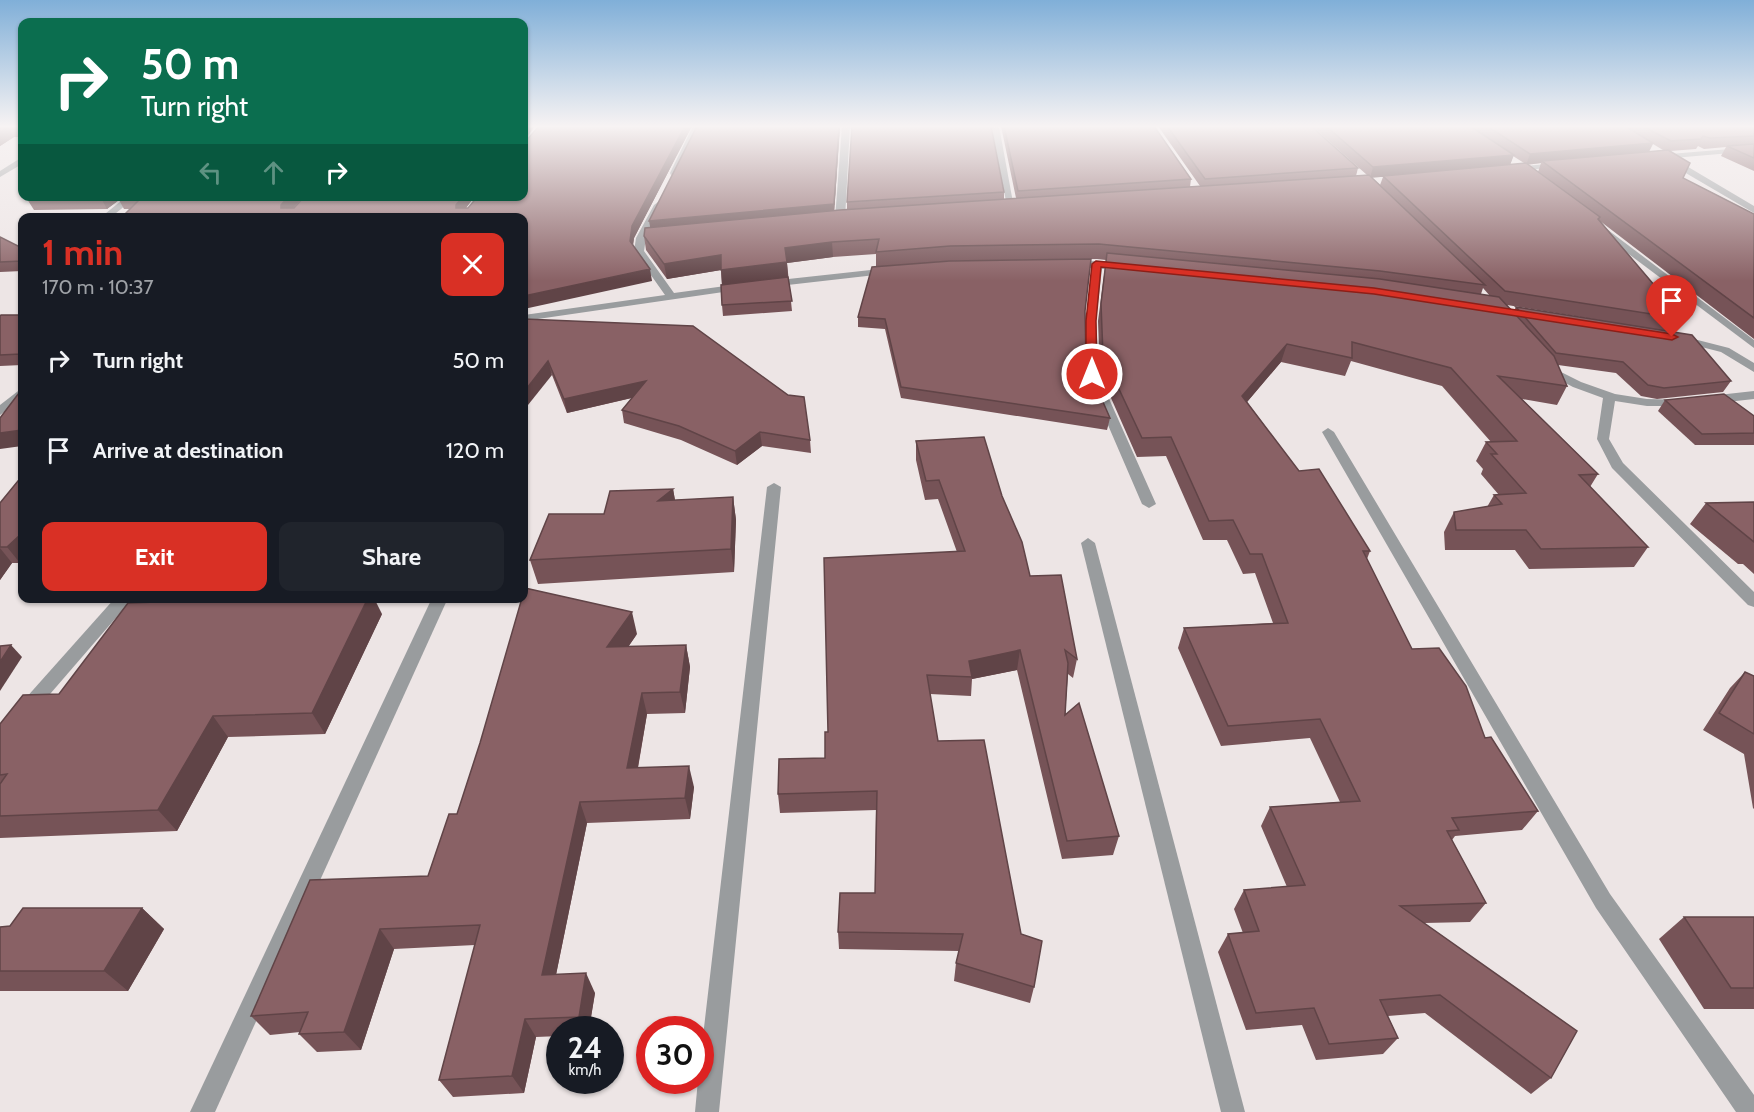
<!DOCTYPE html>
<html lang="en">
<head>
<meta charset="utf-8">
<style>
  :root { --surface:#171b24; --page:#20242c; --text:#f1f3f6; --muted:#9ea1a6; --accent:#d93025 }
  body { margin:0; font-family:Cabin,sans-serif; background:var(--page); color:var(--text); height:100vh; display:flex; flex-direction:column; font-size:22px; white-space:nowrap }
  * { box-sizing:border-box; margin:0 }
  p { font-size:20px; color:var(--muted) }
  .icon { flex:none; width:33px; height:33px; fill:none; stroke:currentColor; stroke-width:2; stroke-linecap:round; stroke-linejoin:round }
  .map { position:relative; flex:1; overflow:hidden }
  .drawer { position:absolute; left:18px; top:213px; width:510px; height:390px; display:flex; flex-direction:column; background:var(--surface); border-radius:12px; box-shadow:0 2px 4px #0004 }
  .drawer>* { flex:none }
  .banner { position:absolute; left:18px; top:18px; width:510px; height:183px; border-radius:12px; box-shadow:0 2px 4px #0004; background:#0b6e4f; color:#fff; overflow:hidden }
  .speed { position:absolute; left:546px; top:1016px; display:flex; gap:12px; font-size:30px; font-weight:700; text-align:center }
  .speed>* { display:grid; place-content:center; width:78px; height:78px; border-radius:50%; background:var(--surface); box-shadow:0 2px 4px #0004; line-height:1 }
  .speed small { font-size:15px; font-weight:400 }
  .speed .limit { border:9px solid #d22; background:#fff; color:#111 }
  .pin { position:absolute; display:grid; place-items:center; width:51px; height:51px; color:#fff; margin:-62px -26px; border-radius:50% 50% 50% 0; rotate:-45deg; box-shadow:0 0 6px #0007 }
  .pin .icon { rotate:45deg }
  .me { position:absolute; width:66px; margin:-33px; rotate:0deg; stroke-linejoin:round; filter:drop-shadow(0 0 4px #0008) }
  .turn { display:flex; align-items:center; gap:21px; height:126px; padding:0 24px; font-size:27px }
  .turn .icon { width:78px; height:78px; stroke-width:2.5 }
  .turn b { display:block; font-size:42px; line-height:51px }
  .lanes { display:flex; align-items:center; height:57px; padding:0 24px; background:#0003; justify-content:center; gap:30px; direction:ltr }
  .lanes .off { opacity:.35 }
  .round { display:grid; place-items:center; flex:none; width:63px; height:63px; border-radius:12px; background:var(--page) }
  .headline { display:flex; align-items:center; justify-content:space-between; height:102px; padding:0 24px }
  h1 { font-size:36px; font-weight:700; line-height:45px; color:var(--accent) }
  .primary-button { display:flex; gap:12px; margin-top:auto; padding:12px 24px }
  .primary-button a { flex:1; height:69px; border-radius:12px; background:var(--accent); color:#fff; font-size:24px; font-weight:700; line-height:69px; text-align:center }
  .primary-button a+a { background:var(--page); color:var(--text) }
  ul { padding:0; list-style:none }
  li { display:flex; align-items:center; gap:18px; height:90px; padding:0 24px }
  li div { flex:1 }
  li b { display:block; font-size:22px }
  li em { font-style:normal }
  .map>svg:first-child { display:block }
</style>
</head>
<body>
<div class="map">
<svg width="1754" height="1112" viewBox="0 0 1754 1112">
  <rect width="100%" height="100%" fill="#ede5e5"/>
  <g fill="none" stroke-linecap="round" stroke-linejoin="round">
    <g fill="#999c9e" fill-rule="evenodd">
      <polygon points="693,126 701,126 678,173 671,175 670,173"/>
      <polygon points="842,126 850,126 845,219 840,222 835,219"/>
      <polygon points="991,126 999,126 1014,208 1007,206"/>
      <polygon points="1754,147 1754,151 1673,158 1754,206 1754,213 1667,162 1667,159 1658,159 1654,157 1658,155"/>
      <polygon points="19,159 22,159 22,164 0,177 0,171"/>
      <polygon points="1560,163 1564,165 1563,167 1512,171 1508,169 1512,167"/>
      <polygon points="127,196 137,196 110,218 100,218"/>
      <polygon points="658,202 662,205 646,238 644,251 674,293 740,284 744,285 744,289 524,321 524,315 665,295 634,251 636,238 654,205"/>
      <polygon points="1598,227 1604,227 1754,340 1754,348 1598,231"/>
      <polygon points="1097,261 1123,263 1128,266 1123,269 1102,269 1096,321 1098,374 1156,504 1149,508 1142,504 1086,374 1086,321 1092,268 1072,268 1067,265 1072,262"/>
      <polygon points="889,268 894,271 893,273 770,287 765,284 770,281"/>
      <polygon points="1682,336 1729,348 1754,363 1754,372 1721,352 1678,341 1676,339"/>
      <polygon points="1545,364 1581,382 1615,394 1647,399 1686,400 1688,403 1686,406 1647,406 1615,401 1609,439 1623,463 1754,592 1754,607 1748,605 1612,468 1597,439 1603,398 1573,387 1541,370 1539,368"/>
      <polygon points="22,388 22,398 0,415 0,405"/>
      <polygon points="1754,391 1754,399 1709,404 1703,400 1709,396"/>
      <polygon points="1328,428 1334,432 1610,894 1754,1095 1754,1112 1736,1112 1596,908 1322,432"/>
      <polygon points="774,483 781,487 719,1112 695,1112 698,1080 700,1080 700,1062 767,487"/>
      <polygon points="1088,538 1095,543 1245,1112 1221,1112 1081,543"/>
      <polygon points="115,598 133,598 6,745 0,747 0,727"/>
      <polygon points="432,598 448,598 215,1112 190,1112"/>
    </g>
  </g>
  <g fill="#765357" fill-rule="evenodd">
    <polygon points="0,126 22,126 22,137 14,137 0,146"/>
    <polygon points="539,126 692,126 634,238 633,245 652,281 130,209 124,209 119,200 107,209 34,210 27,199 304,196 294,208 305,196 475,196 466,208 468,208"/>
    <path d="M 697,126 L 840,126 L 834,211 L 847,210 L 847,202 L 1004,192 L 1004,199 L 1016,198 L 1001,126 L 1154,126 L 1191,179 L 1190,187 L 1200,186 L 1158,126 L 1311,126 L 1358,168 L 1356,176 L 1367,175 L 1312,126 L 1754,126 L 1754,171 L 1721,156 L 1726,147 L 1704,149 L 1698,146 L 1696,149 L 1670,151 L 1683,178 L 1754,214 L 1754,339 L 1600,221 L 1683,319 L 1674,332 L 1731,381 L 1723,392 L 1657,399 L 1641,396 L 1616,373 L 1558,365 L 1567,386 L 1557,405 L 1522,399 L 1598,474 L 1590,487 L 1648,547 L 1634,567 L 1529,569 L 1515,550 L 1445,550 L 1444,532 L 1454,512 L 1487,507 L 1494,495 L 1499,495 L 1481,474 L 1483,469 L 1476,461 L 1486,442 L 1491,442 L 1442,386 L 1351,361 L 1345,376 L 1281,362 L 1247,402 L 1299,471 L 1370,551 L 1367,559 L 1412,649 L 1485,738 L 1538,811 L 1522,830 L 1455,836 L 1452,840 L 1486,903 L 1470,922 L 1424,923 L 1551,1078 L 1531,1094 L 1425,1013 L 1388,1016 L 1398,1038 L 1383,1054 L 1316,1060 L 1302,1025 L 1246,1030 L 1218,952 L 1228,934 L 1243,933 L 1234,909 L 1244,890 L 1287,887 L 1261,826 L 1270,807 L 1340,802 L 1310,738 L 1221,746 L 1178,648 L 1184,628 L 1273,623 L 1255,573 L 1243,574 L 1227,540 L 1203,540 L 1166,456 L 1137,457 L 1100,373 L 1098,321 L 1106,260 L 1097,259 L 949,261 L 876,267 L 876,254 L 833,257 L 787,263 L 792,311 L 723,316 L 722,305 L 722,285 L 721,270 L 667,279 L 646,250 L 644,236 L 650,227 ZM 1653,144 L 1663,150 L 1649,152 ZM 1513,156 L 1524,163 L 1510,165 ZM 1541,163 L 1538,172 L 1528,164 ZM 1373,177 L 1383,177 L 1380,185 L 1372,178 ZM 1483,288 L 1490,296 L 1481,294 ZM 1507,305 L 1611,322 L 1516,307 L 1513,312 Z"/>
    <polygon points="0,237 22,248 22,271 0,272"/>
    <polygon points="1085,311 1086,363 1110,418 1107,430 901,398 885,329 858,327 858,317"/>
    <polygon points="22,315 22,365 0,366 0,316"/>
    <polygon points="524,319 810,440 811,453 762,446 737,465 681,440 624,423 622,410 632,398 567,413 552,375"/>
    <polygon points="1665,400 1754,416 1754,445 1695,445 1658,411"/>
    <polygon points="916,441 1002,496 1030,576 1077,659 1073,678 1068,674 1065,715 1119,836 1113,855 1062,859 1017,670 972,679 971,696 930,694 938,741 1021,934 1034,987 1030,1003 954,981 956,963 959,951 839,949 838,932 875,893 876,810 780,813 778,794 825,758 828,732 957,552 938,499 925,500 916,460"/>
    <polygon points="22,476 22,560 20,563 12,563 0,580 0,503"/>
    <polygon points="673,489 675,500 733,497 736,520 734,572 538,584 530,560 604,514"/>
    <polygon points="1754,502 1754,574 1743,564 1738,564 1690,524 1706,503"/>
    <polygon points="382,614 325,734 228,737 177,831 0,838 0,724 59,694"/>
    <polygon points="637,634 628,647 686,645 690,667 685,713 647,714 638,768 694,787 690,819 587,823 556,975 595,993 589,1029 560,1029 560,1036 536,1037 524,1093 453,1097 439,1080 475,945 394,949 361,1050 317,1052 299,1034 300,1032 270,1035 251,1016 428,876 457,814"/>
    <polygon points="1745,672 1754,676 1754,809 1753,808 1744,754 1703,730 1730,688"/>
    <polygon points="142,908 164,929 128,991 0,991 0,927"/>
    <polygon points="1684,917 1754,917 1754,1009 1704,1009 1659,939"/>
  </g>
  <g fill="#604447">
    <polygon points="525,126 535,126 524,141 524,128"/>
    <polygon points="685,126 692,126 634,238 632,252 630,241 632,226"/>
    <polygon points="839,126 840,126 834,215 651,232 649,221"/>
    <polygon points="8,127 14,137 0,146 0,132"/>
    <polygon points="1653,143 1648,153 1542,161 1541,163 1526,165 1530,154"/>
    <polygon points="1514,155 1510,165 1370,178 1373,167"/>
    <polygon points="103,196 123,196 118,198 119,200 107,209 101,198"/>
    <polygon points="289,196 304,196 285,216 281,208 281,205"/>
    <polygon points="463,196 475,196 459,217 456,205"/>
    <polygon points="832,242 833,257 787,263 788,277 722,285 721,270 667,279 664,264 721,255"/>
    <polygon points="650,269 652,281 524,309 524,296"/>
    <polygon points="1287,344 1281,362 1236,415 1242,396"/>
    <polygon points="548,361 552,375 524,410 524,392"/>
    <polygon points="646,381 648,394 567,413 564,399"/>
    <polygon points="22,430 22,446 0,449 0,433"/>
    <polygon points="760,432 762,446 737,465 735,451"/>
    <polygon points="673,489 677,512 658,501"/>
    <polygon points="733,497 736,520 734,572 731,549"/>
    <polygon points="19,536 22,540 22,560 20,563 7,547"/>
    <polygon points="0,548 12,563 0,580"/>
    <polygon points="368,598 374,598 382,614 325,734 312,713"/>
    <polygon points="632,612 637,634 613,669 607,647"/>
    <polygon points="11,645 22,657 0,691 0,662"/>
    <polygon points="686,645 690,667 685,713 680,692"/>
    <polygon points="1020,650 1017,670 972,679 969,661"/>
    <polygon points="642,693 647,714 634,789 627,768"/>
    <polygon points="213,716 228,737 177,831 158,810"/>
    <polygon points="689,766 694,787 690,819 685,798"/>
    <polygon points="580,802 587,823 552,994 542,975"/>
    <polygon points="142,908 164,929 128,991 104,971"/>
    <polygon points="380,929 394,949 361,1050 344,1032"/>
    <polygon points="586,973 595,993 589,1029 585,1029 579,1017"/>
    <polygon points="525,1019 536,1037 524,1093 512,1076"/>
  </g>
  <g fill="#896165" stroke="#604447" stroke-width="1.5">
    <polygon points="0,126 22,126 22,127 8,127 0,132"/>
    <polygon points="539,126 685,126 632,226 630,241 650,269 524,296 524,218 121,218 141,198 118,198 120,196 289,196 281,205 281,208 294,208 305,196 463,196 456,205 456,208 468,208 478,196 524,196 524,141 526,141"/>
    <polygon points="697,126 839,126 834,204 649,221"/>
    <polygon points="852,126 991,126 1004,192 847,202"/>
    <polygon points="1004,126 1154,126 1191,179 1018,191"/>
    <polygon points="1167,126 1311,126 1358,168 1205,179"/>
    <polygon points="1326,126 1470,126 1514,155 1373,167"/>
    <polygon points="1487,126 1625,126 1653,143 1530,154"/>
    <polygon points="1642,126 1754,126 1754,136 1710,138 1703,136 1701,139 1671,141"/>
    <polygon points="1754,144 1754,158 1727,146"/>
    <polygon points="1668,150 1690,163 1683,178 1754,214 1754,318 1542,161"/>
    <polygon points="1526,163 1600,217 1598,219 1683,319 1505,291 1383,176"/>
    <polygon points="1369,175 1485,285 1380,271 1099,244 950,246 876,252 879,239 832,242 785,248 787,262 721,270 721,255 664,264 644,236 645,228 840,210"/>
    <polygon points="30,196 103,196 101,198 27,199"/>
    <polygon points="0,237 22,248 22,261 0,262"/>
    <polygon points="1107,253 1380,279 1499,297 1554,356 1567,386 1498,376 1598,474 1579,475 1648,547 1541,549 1526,530 1456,530 1454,512 1502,504 1494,495 1526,493 1491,454 1497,454 1486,442 1517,441 1451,368 1352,342 1352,358 1287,344 1242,396 1299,471 1319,469 1370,551 1363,551 1412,649 1439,648 1466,686 1485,738 1491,737 1538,811 1452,818 1459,830 1447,831 1486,903 1400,906 1577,1031 1551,1078 1440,995 1380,1000 1398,1038 1329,1044 1314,1008 1256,1013 1228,934 1259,931 1244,890 1305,885 1270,807 1360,801 1320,719 1228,726 1184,628 1288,623 1262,554 1250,554 1233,520 1209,521 1171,437 1142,438 1103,355 1101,304"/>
    <polygon points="1091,259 1085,311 1086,363 1110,418 901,387 885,319 858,317 872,267 950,261"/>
    <polygon points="788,277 792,301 722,305 721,285"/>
    <polygon points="1516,307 1692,335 1731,381 1664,388 1648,385 1623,362 1556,353"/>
    <polygon points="1,315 22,315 22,353 21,354 0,355 0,316"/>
    <polygon points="524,319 693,326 788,395 804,397 810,440 760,432 735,451 679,426 622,410 646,381 564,399 548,361 524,392"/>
    <polygon points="22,389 22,430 0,433 0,418"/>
    <polygon points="1724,394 1754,416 1754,433 1702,434 1665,400"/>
    <polygon points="984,437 1002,496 1022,542 1030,576 1061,575 1077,659 1065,650 1068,663 1065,715 1079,703 1119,836 1067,841 1020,650 969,661 972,677 927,675 938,741 984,740 1021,934 1042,941 1034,987 956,963 963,934 838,932 840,893 875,893 877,791 778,794 779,759 825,758 825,732 828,732 824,558 965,551 939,480 926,481 916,441"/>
    <polygon points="22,476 22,535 19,536 7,547 0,547 0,503"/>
    <polygon points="673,489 658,501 733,497 731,549 530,560 549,514 604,514 610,491"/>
    <polygon points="1754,502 1754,542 1706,503"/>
    <polygon points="525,588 632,612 607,647 686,645 680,692 642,693 627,768 689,766 685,798 580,802 542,975 586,973 579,1017 525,1019 512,1076 439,1080 480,925 380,929 344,1032 299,1034 308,1012 251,1016 310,880 428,876 449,814 457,814 480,743 522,598 524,598"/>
    <polygon points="182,598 368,598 312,713 213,716 158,810 0,816 0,784 7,774 0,775 0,724 23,695 59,694 128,603 157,602 159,599"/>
    <polygon points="11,645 0,662 0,646"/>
    <polygon points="1745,672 1754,676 1754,734 1719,713"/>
    <polygon points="23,908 142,908 104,971 0,971 0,927 10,926"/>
    <polygon points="1684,917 1754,917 1754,988 1731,988"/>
  </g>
  <linearGradient id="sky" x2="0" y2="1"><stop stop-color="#80afd8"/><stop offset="0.45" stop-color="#f7f3f3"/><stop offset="1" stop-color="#f7f3f3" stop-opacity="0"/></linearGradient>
  <rect width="1754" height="281" fill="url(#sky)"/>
  <polygon fill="#d93025" stroke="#8d1f18" stroke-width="1.5" points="1096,261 1374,288 1672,334 1678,337 1672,340 1374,294 1101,267 1096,321 1097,374 1092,377 1086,374 1086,321 1092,264"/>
</svg>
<div class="speed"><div>24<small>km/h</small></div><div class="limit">30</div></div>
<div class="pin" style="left:1672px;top:337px;background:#d93025"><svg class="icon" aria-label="arrive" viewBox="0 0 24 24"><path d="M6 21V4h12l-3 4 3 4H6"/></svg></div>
<svg class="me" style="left:1092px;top:374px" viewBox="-20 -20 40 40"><circle r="17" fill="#d93025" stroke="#fff" stroke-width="3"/><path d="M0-11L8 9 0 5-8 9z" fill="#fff"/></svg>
<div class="banner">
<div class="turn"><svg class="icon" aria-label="right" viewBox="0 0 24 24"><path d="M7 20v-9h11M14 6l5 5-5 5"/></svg><div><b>50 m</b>Turn right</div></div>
<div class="lanes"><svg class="icon off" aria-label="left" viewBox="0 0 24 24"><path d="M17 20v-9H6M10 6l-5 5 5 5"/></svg><svg class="icon off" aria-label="ahead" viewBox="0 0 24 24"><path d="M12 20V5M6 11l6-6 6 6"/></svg><svg class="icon" aria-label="right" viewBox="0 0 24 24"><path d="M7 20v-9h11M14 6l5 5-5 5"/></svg></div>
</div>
<section class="drawer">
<div class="headline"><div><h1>1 min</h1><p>170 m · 10:37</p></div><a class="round" style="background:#d93025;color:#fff"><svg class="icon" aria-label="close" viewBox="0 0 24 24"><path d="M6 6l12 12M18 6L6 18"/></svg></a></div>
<ul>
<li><svg class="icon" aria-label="right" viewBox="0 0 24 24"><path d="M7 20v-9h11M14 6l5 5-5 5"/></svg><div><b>Turn right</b></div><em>50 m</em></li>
<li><svg class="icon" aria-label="arrive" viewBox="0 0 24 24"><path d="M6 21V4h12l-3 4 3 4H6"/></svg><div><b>Arrive at destination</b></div><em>120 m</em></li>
</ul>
<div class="primary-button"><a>Exit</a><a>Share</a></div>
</section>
</div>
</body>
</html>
